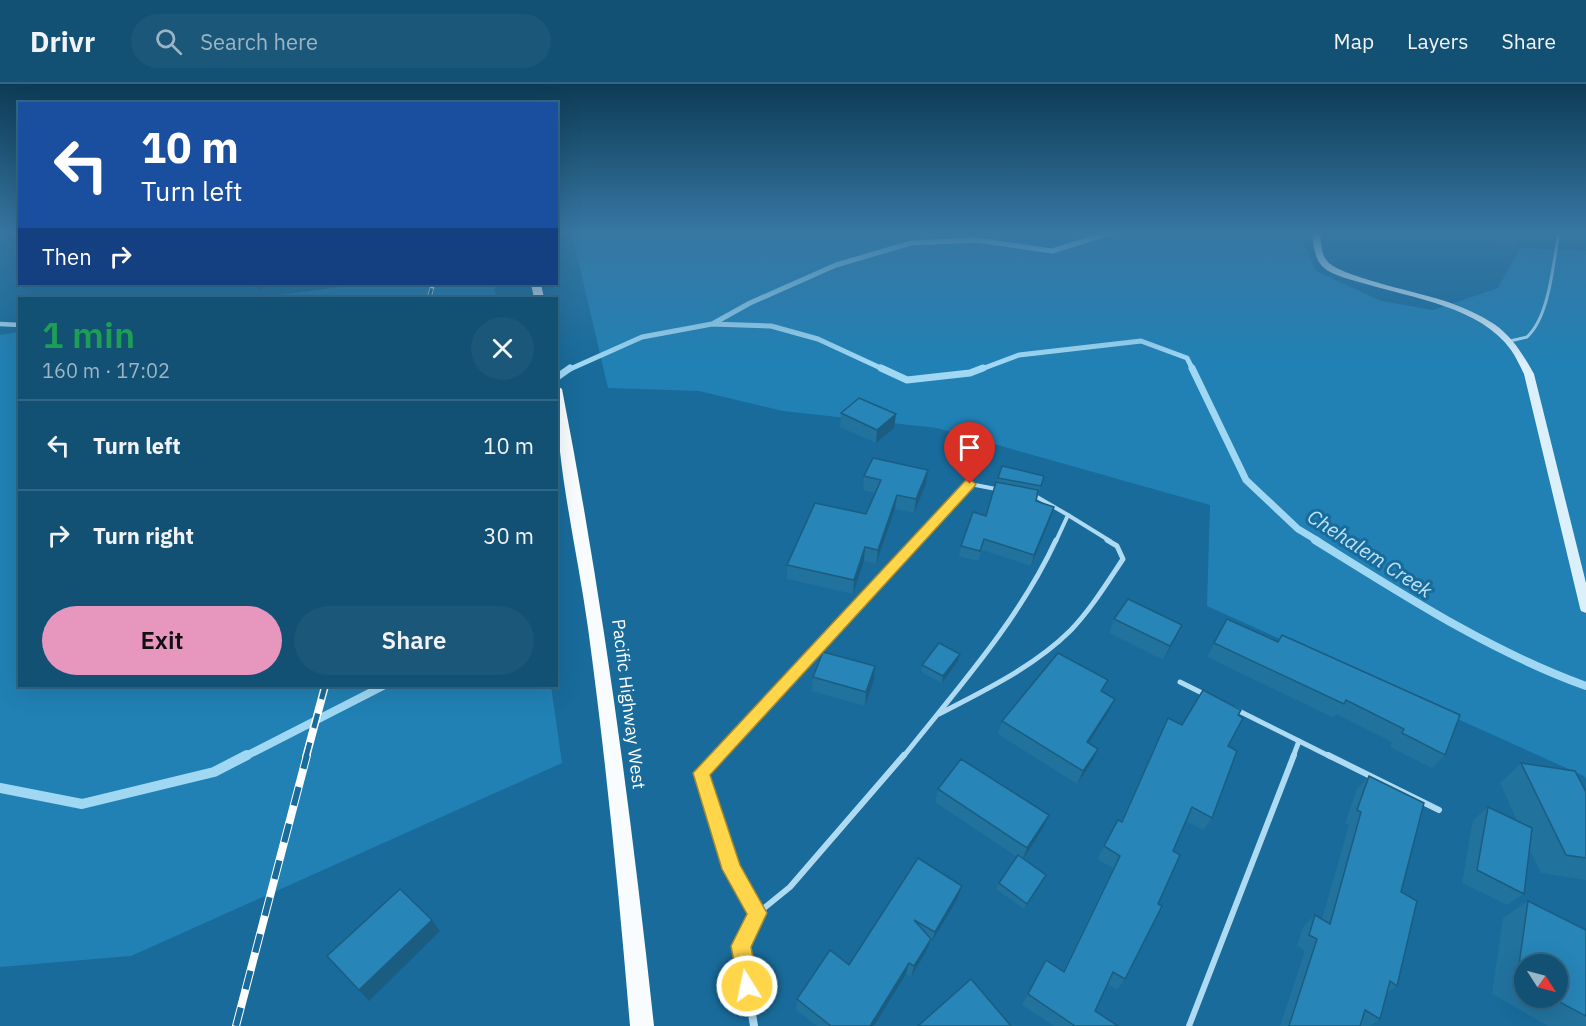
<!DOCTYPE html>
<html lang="en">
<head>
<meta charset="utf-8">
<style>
  :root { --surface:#125074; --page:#1b5779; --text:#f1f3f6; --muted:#9cb5c5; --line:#316786; --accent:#e797bd }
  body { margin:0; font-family:"IBM Plex Sans",sans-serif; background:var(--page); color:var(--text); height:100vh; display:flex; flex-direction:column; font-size:22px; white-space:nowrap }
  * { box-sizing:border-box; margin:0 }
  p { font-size:20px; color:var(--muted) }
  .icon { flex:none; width:33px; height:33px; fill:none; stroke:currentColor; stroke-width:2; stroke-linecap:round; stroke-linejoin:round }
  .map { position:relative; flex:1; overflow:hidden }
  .details { position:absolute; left:18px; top:213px; width:540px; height:390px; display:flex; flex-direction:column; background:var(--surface); border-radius:0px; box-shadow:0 6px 24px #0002,0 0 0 2px var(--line) }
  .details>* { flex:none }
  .hud { position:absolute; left:18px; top:18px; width:540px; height:183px; border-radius:0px; box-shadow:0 6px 24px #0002,0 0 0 2px var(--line); background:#1a4fa0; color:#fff; overflow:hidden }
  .needle { width:39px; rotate:126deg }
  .fabs { position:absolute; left:1514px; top:870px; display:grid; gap:12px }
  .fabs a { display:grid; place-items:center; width:54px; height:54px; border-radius:50%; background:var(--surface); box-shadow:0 6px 24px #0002,0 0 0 2px var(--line); font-size:30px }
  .pin { position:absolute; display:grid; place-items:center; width:51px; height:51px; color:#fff; margin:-62px -26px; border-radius:50% 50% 50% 0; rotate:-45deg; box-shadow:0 0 6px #0007 }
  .pin .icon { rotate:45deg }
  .me { position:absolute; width:66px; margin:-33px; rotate:350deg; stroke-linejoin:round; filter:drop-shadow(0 0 4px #0008) }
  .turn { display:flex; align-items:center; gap:21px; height:126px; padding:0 24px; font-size:27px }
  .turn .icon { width:78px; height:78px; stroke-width:2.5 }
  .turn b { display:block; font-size:42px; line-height:51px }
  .then { display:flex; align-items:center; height:57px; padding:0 24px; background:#0003; gap:12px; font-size:22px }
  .round { display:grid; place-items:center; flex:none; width:63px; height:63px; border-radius:32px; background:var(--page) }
  .headline { display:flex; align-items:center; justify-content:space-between; height:102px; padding:0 24px }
  h1 { font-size:36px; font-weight:600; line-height:45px; color:#1e9e55 }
  .primary-button { display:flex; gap:12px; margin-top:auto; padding:12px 24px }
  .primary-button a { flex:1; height:69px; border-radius:36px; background:var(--accent); color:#111; font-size:24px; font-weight:600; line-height:69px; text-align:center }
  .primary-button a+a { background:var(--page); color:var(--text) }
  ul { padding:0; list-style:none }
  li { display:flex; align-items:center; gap:18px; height:90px; padding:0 24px; border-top:2px solid var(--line) }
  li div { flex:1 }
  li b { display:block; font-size:22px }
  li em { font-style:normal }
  header { display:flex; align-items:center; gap:36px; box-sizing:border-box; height:84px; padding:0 30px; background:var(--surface); border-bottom:2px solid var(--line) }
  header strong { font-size:28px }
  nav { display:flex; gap:33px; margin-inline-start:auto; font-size:21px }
  .search { width:420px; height:54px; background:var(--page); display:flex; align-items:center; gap:15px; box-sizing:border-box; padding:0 21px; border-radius:33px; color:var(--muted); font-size:22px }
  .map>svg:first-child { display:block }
</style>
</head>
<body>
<header>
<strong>Drivr</strong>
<div class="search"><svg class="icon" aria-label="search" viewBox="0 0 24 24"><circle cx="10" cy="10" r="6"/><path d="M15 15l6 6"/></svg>Search here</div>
<nav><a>Map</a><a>Layers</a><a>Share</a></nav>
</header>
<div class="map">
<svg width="1586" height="942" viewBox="0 0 1586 942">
  <rect width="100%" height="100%" fill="#186b9a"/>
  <g fill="#2181b4">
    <polygon points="584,148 1299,148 1316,187 1381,217 1433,226 1498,204 1520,164 1586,167 1586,695 1584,692 1207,522 1210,421 937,344 783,327 699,307 608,304 572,150"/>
    <polygon points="363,200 494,200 496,214 256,214"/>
    <polygon points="19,248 20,602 551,602 562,679 131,872 0,883 0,251"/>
  </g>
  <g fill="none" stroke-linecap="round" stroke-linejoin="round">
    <g stroke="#a0d8f4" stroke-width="5">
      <polyline points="714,239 750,219 836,181 911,159 977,156 1052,167 1113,148"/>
      <polyline points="568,286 642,253 712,240 771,242 818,255 885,286"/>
      <polyline points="979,286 1019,271 1141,257 1187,274 1193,286"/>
    </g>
    <g stroke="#a0d8f4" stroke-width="7">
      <polyline points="881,284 907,296 970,289 983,284"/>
      <polyline points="1192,284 1246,396 1298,445 1318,457"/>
      <polyline points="556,294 570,284"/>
    </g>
    <g stroke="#a0d8f4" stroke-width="8">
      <path d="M 1315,456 C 1402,510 1489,567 1586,602"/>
      <polyline points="244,673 383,602"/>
    </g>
    <polyline stroke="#a0d8f4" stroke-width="10" points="0,704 82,720 214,688 247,671"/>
    <path stroke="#aedaf2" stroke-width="3" d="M 1510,257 L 1527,253 C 1550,232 1553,178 1559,148"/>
    <g stroke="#aedaf2" stroke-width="4">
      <polyline points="1068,431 1110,457"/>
      <polyline points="917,457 970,400 1037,413 1068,431 1056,457"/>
    </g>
    <g stroke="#aedaf2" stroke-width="5">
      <polyline points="1180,598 1206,611"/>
      <polyline points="1235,625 1331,673"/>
      <path d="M 939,630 C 985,606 1034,583 1071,546 C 1091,525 1107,499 1123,475 L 1117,462 L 1107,456"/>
      <polyline points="716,673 918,456"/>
      <path d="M 903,673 C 958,604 1019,536 1056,456"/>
      <polyline points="1293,673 1299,657"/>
    </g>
    <g stroke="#aedaf2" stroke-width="6">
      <polyline points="718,671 701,689 732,785 758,829 790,803 904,671"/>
      <polyline points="1328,671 1439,726"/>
      <polyline points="1189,942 1294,671"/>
    </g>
    <polyline stroke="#aedaf2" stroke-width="4.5" points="0,240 20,241"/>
    <polyline stroke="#aedaf2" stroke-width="8" points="754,942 741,862 758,829"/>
    <path fill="#dcf0fc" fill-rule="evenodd" d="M 1312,148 L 1320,148 C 1321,158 1321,171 1328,178 C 1342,193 1422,209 1445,217 C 1462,223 1479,230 1494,240 C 1513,253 1523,271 1534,290 L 1586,499 L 1586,529 L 1581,527 L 1580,524 L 1524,290 C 1520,282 1516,273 1511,266 C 1481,223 1412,214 1366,200 C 1353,196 1333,192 1323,183 C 1314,174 1313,159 1312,148 Z"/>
    <g fill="#f8fcff" fill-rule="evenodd">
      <polygon points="531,200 541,200 544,214 534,214"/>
      <path d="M 556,301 L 562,305 C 603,516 631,728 654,942 L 630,942 C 619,809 606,677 588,544 C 577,464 556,383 556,301 Z"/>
    </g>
    <g stroke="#fff" stroke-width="4.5">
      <polyline id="rail-far2" points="429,214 433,200"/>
    </g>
    <g stroke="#fff" stroke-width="8">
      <polyline id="rail-far1" points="306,673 325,602"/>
    </g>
    <g stroke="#fff" stroke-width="8">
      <polyline id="rail" points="236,942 307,671"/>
    </g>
    <use href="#rail-far2" stroke="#186b9a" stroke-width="3" stroke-dasharray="10" stroke-linecap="butt"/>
    <use href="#rail-far1" stroke="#186b9a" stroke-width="5" stroke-dasharray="15" stroke-linecap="butt"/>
    <use href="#rail" stroke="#186b9a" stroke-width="6" stroke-dasharray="19" stroke-linecap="butt"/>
  </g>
  <g fill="#22729e" fill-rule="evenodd">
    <polygon points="1490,148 1521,148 1520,153 1513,164 1487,158"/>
    <polygon points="246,200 275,200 259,206"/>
    <polygon points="841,329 896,330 894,344 876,359 840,343"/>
    <polygon points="864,392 926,400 914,429 895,425 876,480 864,477 853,510 787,495 787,481 866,430 875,409 863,406"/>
    <polygon points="1044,392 1036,417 1051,433 1031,482 982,466 978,477 959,472 961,462 986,432 998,394"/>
    <polygon points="1114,535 1182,541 1163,576 1109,549"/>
    <polygon points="1227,535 1278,557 1282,551 1445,671 1432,684 1390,663 1392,658 1336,630 1334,634 1207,573"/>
    <polygon points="958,577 942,599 921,588 922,581"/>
    <polygon points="875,582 874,596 865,622 812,607 813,593"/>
    <polygon points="1103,608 1108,629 1089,659 1098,665 1092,678 1077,700 998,650 1002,637"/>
    <polygon points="1238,631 1228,662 1212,734 1203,746 1186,737 1173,767 1125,895 1117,906 1108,900 1095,927 1118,942 1054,942 1022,921 1046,876 1063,887 1113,784 1097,775 1118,736 1121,737 1161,648 1168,634 1182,641"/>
    <polygon points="1521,679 1586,708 1586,796 1541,789 1529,764 1524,810 1507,821 1462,799 1473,736 1488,723 1517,737 1500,699"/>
    <polygon points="1369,692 1401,808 1397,902 1387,909 1380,935 1370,942 1280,942 1305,867 1297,862 1303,843 1315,831 1322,835 1349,741 1345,739 1357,705"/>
    <polygon points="938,705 1043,744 1023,775 1046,791 1043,797 1024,825 996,805 999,799 1017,773 935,718"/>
    <polygon points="962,802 958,814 931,859 930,858 927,866 911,893 906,890 874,942 817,942 796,926 797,915 849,881"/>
    <path d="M 1528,817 L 1586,846 L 1586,942 L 1548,942 L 1492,910 L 1503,834 ZM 1524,880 L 1557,914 L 1524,914 Z"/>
  </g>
  <g fill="#1b5d81">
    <polygon points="255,200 275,200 259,206"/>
    <polygon points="896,330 894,344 876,359 877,346"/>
    <polygon points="928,386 926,400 914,429 916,415"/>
    <polygon points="897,411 895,425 876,480 878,466"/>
    <polygon points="1054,423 1051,433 1031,482 1034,471"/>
    <polygon points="865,463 864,477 853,510 854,496"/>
    <polygon points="1182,541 1175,555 1163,576 1170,562"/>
    <polygon points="960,570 958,577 942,599 943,592"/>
    <polygon points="875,582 874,596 865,622 866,608"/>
    <polygon points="1115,615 1108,629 1081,671 1087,658"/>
    <polygon points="1098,665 1092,678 1077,700 1083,687"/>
    <polygon points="1049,731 1043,744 1022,777 1027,764"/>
    <polygon points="1046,791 1043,797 1024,825 1027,820"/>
    <polygon points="962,802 958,814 931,859 935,848"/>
    <polygon points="432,836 440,847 369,917 359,906"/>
    <polygon points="931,855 927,866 911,893 914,882"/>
    <polygon points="909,879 906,890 874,942 870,942"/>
  </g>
  <g fill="#2785b8" stroke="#1b5d81" stroke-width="1.5">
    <polygon points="1497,148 1521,148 1520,153"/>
    <polygon points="859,314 896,330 877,346 841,329"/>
    <polygon points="873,374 928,386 916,415 897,411 878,466 865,463 854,496 787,481 815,419 866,430 881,396 864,392"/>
    <polygon points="1002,382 1044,392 1041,402 998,394"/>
    <polygon points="996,398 1038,406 1036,417 1054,423 1034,471 984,455 980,467 961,462 973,428 986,432"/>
    <polygon points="1128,515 1182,541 1170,562 1114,535"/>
    <polygon points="1227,535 1278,558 1282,551 1460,631 1445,671 1402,649 1404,645 1346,616 1344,620 1214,559"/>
    <polygon points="939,559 960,570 943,592 922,581"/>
    <polygon points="823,568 875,582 866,608 813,593"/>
    <polygon points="1058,569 1108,596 1101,607 1115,615 1087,658 1098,665 1083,687 1002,637"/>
    <polygon points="1203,606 1241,626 1238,631 1243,634 1228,662 1237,667 1212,734 1192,723 1173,767 1180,771 1158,820 1162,822 1125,895 1113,888 1095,927 1118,942 1075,942 1028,910 1046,876 1064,888 1120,772 1104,762 1118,736 1122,738 1168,634 1182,641"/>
    <polygon points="961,675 1049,731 1027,764 938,705"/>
    <polygon points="1521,679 1575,687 1586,708 1586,774 1566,771"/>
    <polygon points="1369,692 1424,719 1401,808 1417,817 1397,902 1390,897 1380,935 1365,926 1360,942 1289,942 1317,855 1309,851 1315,831 1330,840 1361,728 1357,726"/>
    <polygon points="1488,723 1532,744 1524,810 1477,786"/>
    <polygon points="1018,771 1046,791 1027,820 999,799"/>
    <polygon points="918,774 962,802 935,848 914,836 931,855 914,882 909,879 870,942 831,942 797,915 830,866 849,881"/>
    <polygon points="400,805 432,836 359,906 327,872"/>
    <polygon points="1528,817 1586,846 1586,932 1552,914 1557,914 1557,880 1524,880 1524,898 1517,895"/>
    <polygon points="971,895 1011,942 918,942"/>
  </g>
  <linearGradient id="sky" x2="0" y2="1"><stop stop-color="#0d3b55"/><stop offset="0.53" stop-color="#3777a3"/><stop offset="1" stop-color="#3777a3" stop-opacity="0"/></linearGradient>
  <rect width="1586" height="280" fill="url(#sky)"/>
  <polygon fill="#ffd54a" stroke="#a68a30" stroke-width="1.5" points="970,396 976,400 974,403 710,691 740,781 767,829 751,863 758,902 755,909 747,912 740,909 731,862 747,830 722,785 693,689 965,397"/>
  <g text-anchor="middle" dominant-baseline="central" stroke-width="6" stroke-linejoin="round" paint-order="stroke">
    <g font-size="18" fill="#fff" stroke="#186b9a">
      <text transform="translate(629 620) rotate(83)">Pacific Highway West</text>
    </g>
    <g font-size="20" font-style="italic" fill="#bae3f8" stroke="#186b9a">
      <text transform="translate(1370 469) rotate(33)">Chehalem Creek</text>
    </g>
  </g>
</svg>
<div class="fabs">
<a><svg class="needle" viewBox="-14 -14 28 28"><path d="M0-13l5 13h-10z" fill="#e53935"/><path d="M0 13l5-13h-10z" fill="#9cb5c5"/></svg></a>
</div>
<div class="pin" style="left:970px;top:400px;background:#d93025"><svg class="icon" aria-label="arrive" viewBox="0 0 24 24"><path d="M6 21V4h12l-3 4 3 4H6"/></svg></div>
<svg class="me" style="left:747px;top:902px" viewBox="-20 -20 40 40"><circle r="17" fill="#ffd54a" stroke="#fff" stroke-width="3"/><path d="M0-11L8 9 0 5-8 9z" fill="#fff"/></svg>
<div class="hud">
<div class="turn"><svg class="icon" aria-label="left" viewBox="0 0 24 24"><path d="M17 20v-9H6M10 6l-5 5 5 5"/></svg><div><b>10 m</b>Turn left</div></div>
<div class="then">Then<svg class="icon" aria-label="right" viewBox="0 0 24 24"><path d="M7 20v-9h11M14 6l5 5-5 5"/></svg></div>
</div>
<section class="details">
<div class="headline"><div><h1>1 min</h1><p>160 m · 17:02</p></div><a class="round"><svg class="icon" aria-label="close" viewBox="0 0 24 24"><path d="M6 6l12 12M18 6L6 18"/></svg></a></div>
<ul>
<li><svg class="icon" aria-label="left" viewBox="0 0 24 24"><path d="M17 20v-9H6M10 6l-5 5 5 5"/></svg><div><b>Turn left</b></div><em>10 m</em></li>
<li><svg class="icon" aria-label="right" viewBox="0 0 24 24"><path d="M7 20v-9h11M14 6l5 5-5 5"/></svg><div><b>Turn right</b></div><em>30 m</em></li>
</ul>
<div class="primary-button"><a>Exit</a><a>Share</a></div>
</section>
</div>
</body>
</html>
